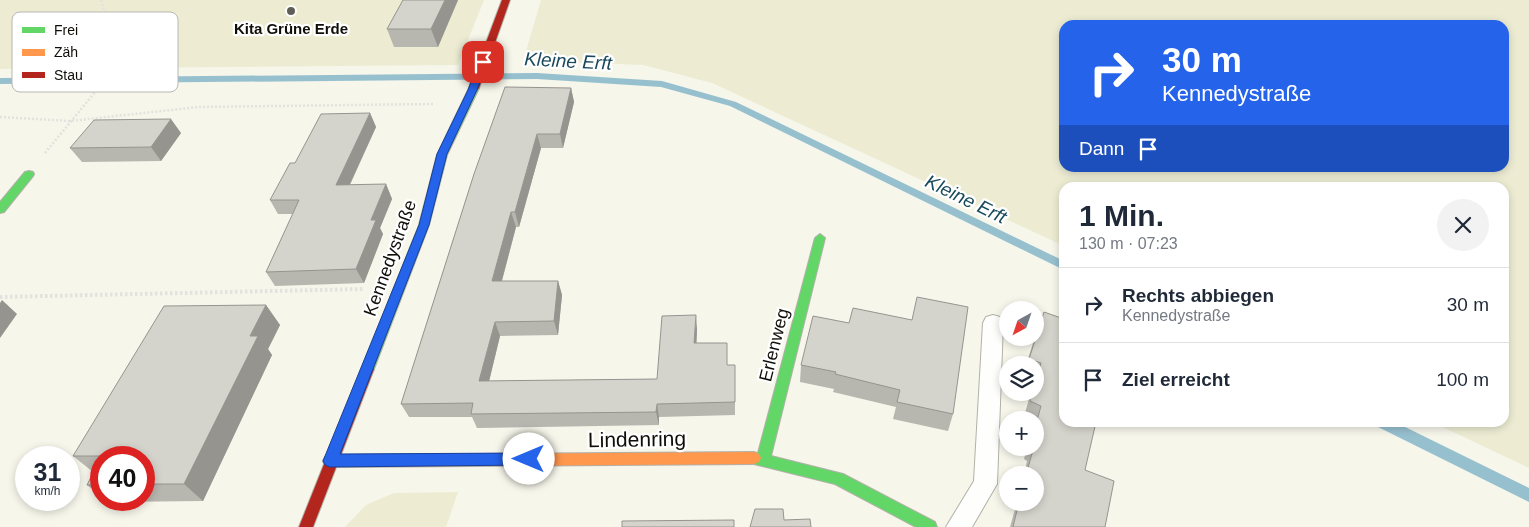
<!DOCTYPE html>
<html lang="de">
<head>
<meta charset="utf-8">
<style>
  :root { --surface:#fff; --page:#f2f2f3; --text:#1f2937; --muted:#747a83; --line:#e0e1e3 }
  body { margin:0; font-family:Arial,sans-serif; background:var(--page); color:var(--text); height:100vh; display:flex; flex-direction:column; font-size:19px; white-space:nowrap }
  * { box-sizing:border-box; margin:0 }
  p { font-size:16px; color:var(--muted) }
  .icon { flex:none; width:28px; height:28px; fill:none; stroke:currentColor; stroke-width:2; stroke-linecap:round; stroke-linejoin:round }
  .map { position:relative; flex:1; overflow:hidden }
  .drawer { position:absolute; left:1059px; top:182px; width:450px; height:245px; display:flex; flex-direction:column; background:var(--surface); border-radius:15px; box-shadow:0 2px 8px #0003 }
  .drawer>* { flex:none }
  .hud { position:absolute; left:1059px; top:20px; width:450px; height:152px; border-radius:15px; box-shadow:0 2px 8px #0003; background:#2563eb; color:#fff; overflow:hidden }
  .needle { width:32px; rotate:220deg }
  .tools { position:absolute; left:999px; top:301px; display:grid; gap:10px }
  .tools a { display:grid; place-items:center; width:45px; height:45px; border-radius:50%; background:var(--surface); box-shadow:0 2px 8px #0003; font-size:25px }
  .speed { position:absolute; left:15px; top:446px; display:flex; gap:10px; font-size:25px; font-weight:700; text-align:center }
  .speed>* { display:grid; place-content:center; width:65px; height:65px; border-radius:50%; background:var(--surface); box-shadow:0 2px 8px #0003; line-height:1 }
  .speed small { font-size:12px; font-weight:400 }
  .speed .limit { border:8px solid #d22; background:#fff; color:#111 }
  .pin { position:absolute; display:grid; place-items:center; width:42px; height:42px; color:#fff; margin:-21px; border-radius:10px; box-shadow:0 2px 8px #0006 }
  .me { position:absolute; width:55px; margin:-28px; rotate:270deg; stroke-linejoin:round; filter:drop-shadow(0 0 4px #0008) }
  .turn { display:flex; align-items:center; gap:18px; height:105px; padding:0 20px; font-size:22px }
  .turn .icon { width:65px; height:65px; stroke-width:2.5 }
  .turn b { display:block; font-size:35px; line-height:42px }
  .then { display:flex; align-items:center; height:48px; padding:0 20px; background:#0003; gap:10px; font-size:19px }
  .round { display:grid; place-items:center; flex:none; width:52px; height:52px; border-radius:26px; background:var(--page) }
  .summary { display:flex; align-items:center; justify-content:space-between; height:85px; padding:0 20px }
  h1 { font-size:30px; font-weight:600; line-height:38px }
  ul { padding:0; list-style:none }
  li { display:flex; align-items:center; gap:15px; height:75px; padding:0 20px; border-top:1px solid var(--line) }
  li div { flex:1 }
  li b { display:block; font-size:19px }
  li em { font-style:normal }
  .map>svg:first-child { display:block }
</style>
</head>
<body>
<div class="map">
<svg width="1529" height="527" viewBox="0 0 1529 527">
  <rect width="100%" height="100%" fill="#f6f6eb"/>
  <g fill="#edecd3" fill-rule="evenodd">
    <polygon points="0,0 484,0 458,65 0,69"/>
    <path d="M 541,0 L 1529,0 L 1529,468 L 1434,423 L 1504,422 L 1504,188 L 1064,188 L 1064,246 L 712,83 L 643,65 L 542,61 L 526,51 ZM 1064,25 L 1504,25 L 1504,168 L 1064,168 Z"/>
    <polygon points="458,492 446,527 345,527 366,505 394,493"/>
  </g>
  <g fill="none" stroke-linecap="round" stroke-linejoin="round">
    <g fill="#97c0cf" fill-rule="evenodd">
      <polygon points="537,73 662,81 736,102 1064,261 1064,270 730,106 661,87 537,79 0,84 0,78"/>
      <polygon points="1375,422 1395,422 1529,488 1529,502 1376,426"/>
    </g>
    <g stroke="#b2b1a9" stroke-width="2">
      <polygon id="lane" points="993,315 1000,317 1003,323 997,484 972,527 946,527 974,481 983,323 986,317"/>
    </g>
    <g stroke="#b2b1a9" stroke-width="2">
      <g id="fast">
        <polygon points="474,85 479,88 447,155 429,225 374,369 372,373 368,374 364,373 362,369 419,225 437,155 469,88"/>
        <polygon points="29,171 33,172 34,174 33,176 4,212 0,213 0,202 25,172"/>
        <polygon points="820,234 825,238 771,456 843,474 935,522 937,527 916,527 835,484 754,464 749,462 747,458 749,454 758,453 815,238"/>
      </g>
    </g>
    <g stroke="#b2b1a9" stroke-width="2">
      <polygon id="slow" points="754,452 759,454 761,458 759,462 754,464 330,467 325,465 323,461 325,457 330,455"/>
    </g>
    <g stroke="#b2b1a9" stroke-width="2">
      <g id="jam">
        <polygon points="502,0 510,0 479,88 477,90 471,90 469,88"/>
        <polygon points="368,364 372,365 374,369 313,527 299,527 362,369 364,365"/>
      </g>
    </g>
    <g stroke="#e2e2de" stroke-width="2.5" stroke-dasharray="2 2" stroke-linecap="butt">
      <polyline points="0,117 70,121 198,107 433,104"/>
      <polyline points="45,153 119,63 101,0"/>
    </g>
    <polyline stroke="#e2e2de" stroke-width="4" stroke-dasharray="2.5 2.5" stroke-linecap="butt" points="0,297 364,289"/>
    <use href="#lane" fill="#fefefc" fill-rule="evenodd"/>
    <use href="#fast" fill="#63d668" fill-rule="evenodd"/>
    <use href="#slow" fill="#ff974d" fill-rule="evenodd"/>
    <use href="#jam" fill="#b3261e" fill-rule="evenodd"/>
  </g>
  <g fill="#b7b6af">
    <polygon points="403,0 458,0 438,47 394,47 387,29"/>
    <polygon points="571,88 574,102 563,148 541,148 519,227 516,227 502,281 558,281 562,295 558,335 500,336 489,381 657,379 697,329 696,343 727,357 727,365 735,365 735,415 659,417 659,425 477,428 472,417 409,417 401,404 474,174"/>
    <polygon points="370,113 376,127 350,185 386,184 392,199 380,228 383,234 364,283 275,286 266,272 293,214 278,214 270,200 295,163"/>
    <polygon points="181,133 161,161 82,162 70,148"/>
    <polygon points="266,305 280,325 268,349 272,355 203,501 109,502 107,500 144,500 144,458 101,458 101,496 87,485 93,472 73,456"/>
    <polygon points="1044,312 1085,470 1105,527 1010,527 1017,502 1035,502 1035,475 1024,475 1027,461 1024,459 1027,448 1035,448 1035,421 1036,418 1025,413 1031,392 1035,392 1035,378 1036,374 1035,374 1035,365 1026,365 1039,324"/>
    <polygon points="849,323 953,414 948,431 893,419 896,407 833,392 834,389 800,382 801,365"/>
  </g>
  <g fill="#95948f">
    <polygon points="445,0 458,0 438,47 431,29"/>
    <polygon points="571,88 574,102 563,148 560,134"/>
    <polygon points="370,113 376,127 343,199 336,185"/>
    <polygon points="171,119 181,133 161,161 151,147"/>
    <polygon points="537,134 541,148 519,227 515,212"/>
    <polygon points="386,184 392,199 380,228 383,234 364,283 356,269 371,220"/>
    <polygon points="511,212 516,227 498,295 492,281"/>
    <polygon points="558,281 562,295 558,335 554,321"/>
    <polygon points="2,300 17,314 0,338 0,303"/>
    <polygon points="266,305 280,325 268,349 272,355 203,501 184,484 250,336"/>
    <polygon points="696,315 697,329 696,357 694,343"/>
    <polygon points="495,322 500,336 486,394 479,381"/>
    <polygon points="657,404 659,417 659,425 656,412"/>
  </g>
  <g fill="#d5d4cc" stroke="#95948f">
    <polygon points="403,0 445,0 431,29 387,29"/>
    <polygon points="505,87 571,88 560,134 537,134 515,212 511,212 492,281 558,281 554,321 495,322 479,381 657,379 662,316 696,315 694,343 727,343 727,365 735,365 735,402 657,404 656,412 471,414 473,403 401,404 474,174"/>
    <polygon points="370,113 336,185 386,184 371,220 376,220 356,269 266,272 299,200 270,200 290,163 295,163 321,114"/>
    <polygon points="171,119 151,147 70,148 94,120"/>
    <polygon points="917,297 968,307 953,414 897,402 900,390 835,374 836,372 801,365 813,316 849,323 853,308 912,320"/>
    <polygon points="266,305 250,336 258,336 184,484 144,484 144,458 101,458 101,485 87,485 102,456 73,456 164,306"/>
    <polygon points="1044,312 1064,319 1064,422 1096,422 1085,470 1114,481 1105,527 1013,527 1019,502 1035,502 1035,475 1026,475 1033,450 1029,448 1035,448 1035,428 1041,406 1030,401 1032,392 1035,392 1035,384 1041,363 1029,359"/>
    <polygon points="755,509 783,509 784,520 810,519 811,527 750,527"/>
    <polygon points="734,520 734,527 622,527 622,521"/>
  </g>
  <polygon fill="#2563eb" stroke="#184099" points="483,59 487,62 477,90 447,154 429,225 340,454 529,453 534,454 536,459 534,463 529,465 330,467 325,465 323,461 419,225 437,154 468,90 478,62"/>
  <circle fill="#605f57" stroke="#fff" stroke-width="2" cx="291" cy="11" r="5"/>
  <g text-anchor="middle" dominant-baseline="central" stroke-width="4.5" stroke-linejoin="round" paint-order="stroke">
    <g font-size="15" font-weight="bold" fill="#0f0e08" stroke="#fff">
      <text x="291" y="28">Kita Grüne Erde</text>
    </g>
    <g font-size="18" fill="#0f0e08" stroke="#fff">
      <text transform="translate(390 258) rotate(-70)">Kennedystraße</text>
      <text transform="translate(774 345) rotate(-76)">Erlenweg</text>
    </g>
    <g font-size="19" font-style="italic" fill="#18495c" stroke="#fff">
      <text transform="translate(568 61) rotate(3)">Kleine Erft</text>
      <text transform="translate(966 199) rotate(26)">Kleine Erft</text>
    </g>
    <g font-size="21" fill="#0f0e08" stroke="#fff">
      <text transform="translate(637 439) rotate(-1)">Lindenring</text>
    </g>
  </g>
  <rect x="12" y="12" width="166" height="80" rx="8" fill="#fff" stroke="#b7b7b5" stroke-width="1"/>
  <rect x="22" y="27" width="23" height="6" fill="#63d668"/>
  <rect x="22" y="49" width="23" height="7" fill="#ff974d"/>
  <rect x="22" y="72" width="23" height="6" fill="#b3261e"/>
  <g font-size="14" fill="#0f0e08">
    <text x="54" y="35">Frei</text>
    <text x="54" y="57">Zäh</text>
    <text x="54" y="80">Stau</text>
  </g>
</svg>
<div class="tools">
<a><svg class="needle" viewBox="-14 -14 28 28"><path d="M0-13l5 13h-10z" fill="#e53935"/><path d="M0 13l5-13h-10z" fill="#747a83"/></svg></a>
<a><svg class="icon" aria-label="layers" viewBox="0 0 24 24"><path d="M12 4l9 5-9 5-9-5zM3 14l9 5 9-5"/></svg></a>
<a>+</a>
<a>−</a>
</div>
<div class="speed"><div>31<small>km/h</small></div><div class="limit">40</div></div>
<div class="pin" style="left:483px;top:62px;background:#d93025"><svg class="icon" aria-label="arrive" viewBox="0 0 24 24"><path d="M6 21V4h12l-3 4 3 4H6"/></svg></div>
<svg class="me" style="left:529px;top:459px" viewBox="-20 -20 40 40"><circle r="19" fill="#fff"/><path d="M0-13L10 11 0 6-10 11z" fill="#2563eb"/></svg>
<div class="hud">
<div class="turn"><svg class="icon" aria-label="right" viewBox="0 0 24 24"><path d="M7 20v-9h11M14 6l5 5-5 5"/></svg><div><b>30 m</b>Kennedystraße</div></div>
<div class="then">Dann<svg class="icon" aria-label="arrive" viewBox="0 0 24 24"><path d="M6 21V4h12l-3 4 3 4H6"/></svg></div>
</div>
<section class="drawer">
<div class="summary"><div><h1>1 Min.</h1><p>130 m · 07:23</p></div><a class="round"><svg class="icon" aria-label="close" viewBox="0 0 24 24"><path d="M6 6l12 12M18 6L6 18"/></svg></a></div>
<ul>
<li><svg class="icon" aria-label="right" viewBox="0 0 24 24"><path d="M7 20v-9h11M14 6l5 5-5 5"/></svg><div><b>Rechts abbiegen</b><p>Kennedystraße</p></div><em>30 m</em></li>
<li><svg class="icon" aria-label="arrive" viewBox="0 0 24 24"><path d="M6 21V4h12l-3 4 3 4H6"/></svg><div><b>Ziel erreicht</b></div><em>100 m</em></li>
</ul>
</section>
</div>
</body>
</html>
